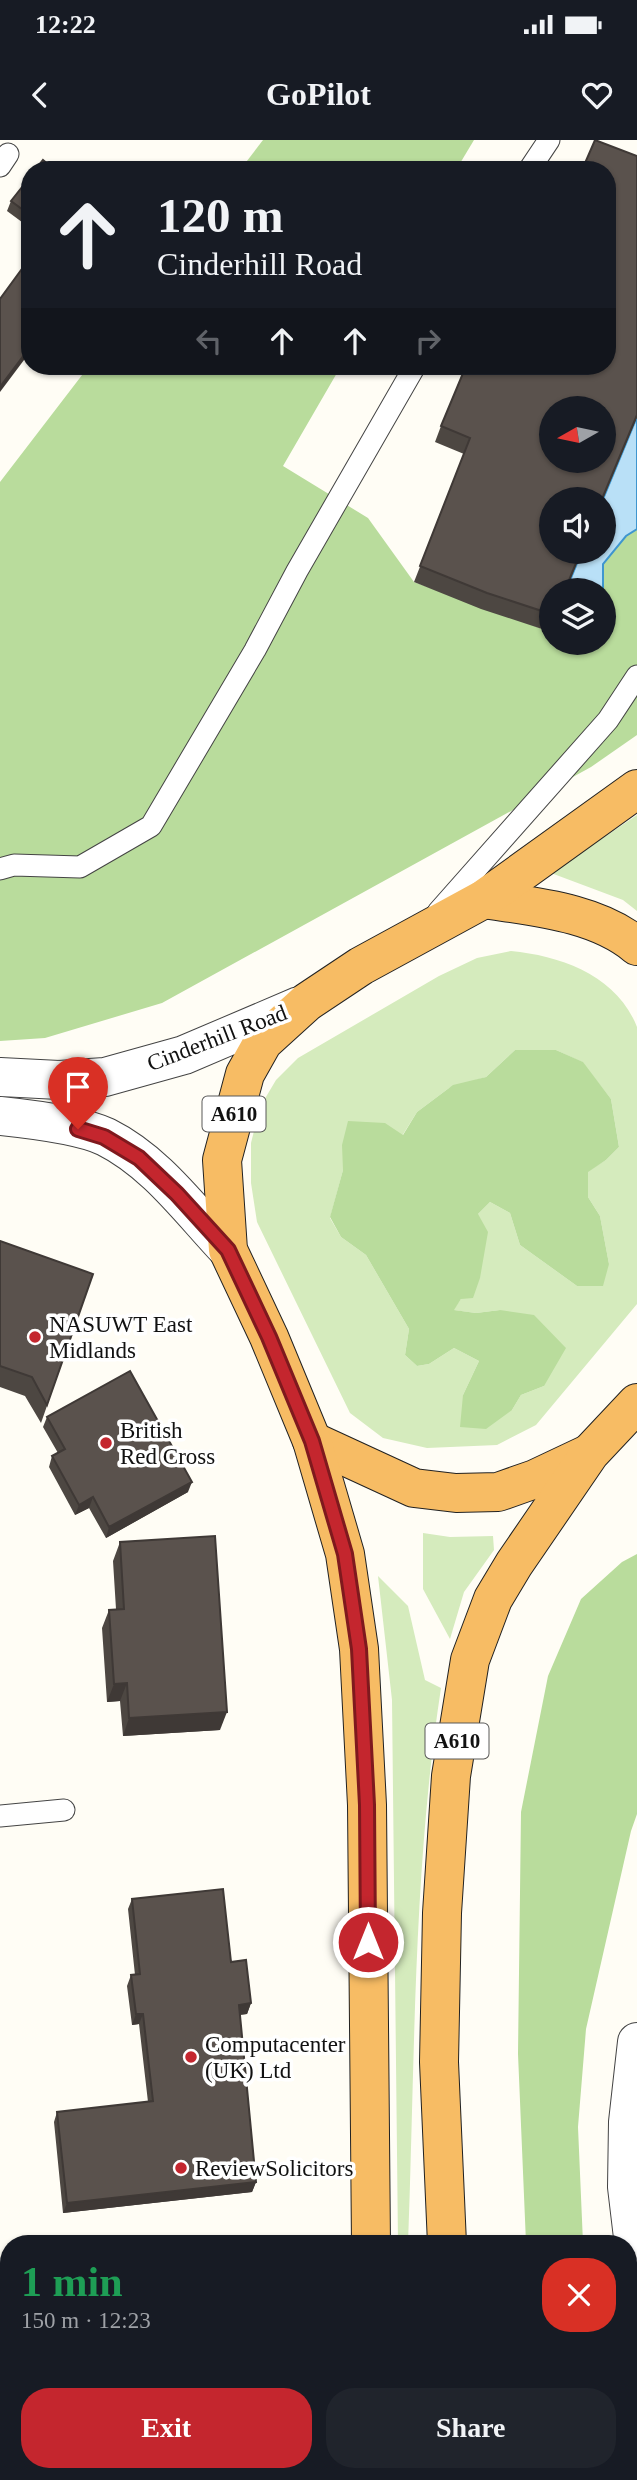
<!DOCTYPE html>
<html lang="en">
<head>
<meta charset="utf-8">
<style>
  :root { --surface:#171b24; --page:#20242c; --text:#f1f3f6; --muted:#9ea1a6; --accent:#c4262e }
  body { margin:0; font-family:Georgia,serif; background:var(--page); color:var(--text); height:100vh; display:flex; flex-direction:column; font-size:26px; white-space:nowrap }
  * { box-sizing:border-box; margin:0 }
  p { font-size:23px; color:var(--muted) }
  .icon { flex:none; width:38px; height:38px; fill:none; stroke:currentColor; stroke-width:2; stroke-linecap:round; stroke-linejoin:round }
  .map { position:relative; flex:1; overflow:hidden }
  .drawer { position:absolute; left:0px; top:2095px; width:637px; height:247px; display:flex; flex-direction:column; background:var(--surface); border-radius:28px 28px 0 0; box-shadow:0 2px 5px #0004 }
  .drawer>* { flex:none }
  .banner { position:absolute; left:21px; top:21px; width:595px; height:214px; border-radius:28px; box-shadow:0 2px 5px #0004; background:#171b24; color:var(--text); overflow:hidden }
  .needle { width:46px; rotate:261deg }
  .controls { position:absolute; left:539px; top:256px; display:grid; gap:14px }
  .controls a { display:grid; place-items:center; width:77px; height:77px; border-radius:50%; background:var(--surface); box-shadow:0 2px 5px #0004; font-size:35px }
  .pin { position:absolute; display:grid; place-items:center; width:60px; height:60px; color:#fff; margin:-72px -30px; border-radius:50% 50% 50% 0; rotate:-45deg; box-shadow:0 0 7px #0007 }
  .pin .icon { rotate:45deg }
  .me { position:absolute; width:77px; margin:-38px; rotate:0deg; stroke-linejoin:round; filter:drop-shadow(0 0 5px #0008) }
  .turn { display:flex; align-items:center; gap:24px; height:147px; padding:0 21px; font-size:32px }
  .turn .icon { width:91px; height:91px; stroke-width:2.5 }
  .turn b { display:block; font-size:49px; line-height:60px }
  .lanes { display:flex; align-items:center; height:66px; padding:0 21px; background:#0003; justify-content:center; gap:35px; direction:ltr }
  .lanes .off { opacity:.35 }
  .round { display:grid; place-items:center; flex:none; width:74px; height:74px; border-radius:28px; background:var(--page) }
  .summary { display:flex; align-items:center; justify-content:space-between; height:119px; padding:0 21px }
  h1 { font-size:42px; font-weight:600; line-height:52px; color:#1e9e55 }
  .action { display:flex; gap:14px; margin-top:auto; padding:14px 21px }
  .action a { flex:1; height:80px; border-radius:28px; background:var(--accent); color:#fff; font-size:28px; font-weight:600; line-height:80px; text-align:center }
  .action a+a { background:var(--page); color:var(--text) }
  .status { display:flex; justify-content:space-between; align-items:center; height:49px; padding:0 35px; background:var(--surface); direction:ltr }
  .status svg { height:19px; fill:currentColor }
  header { display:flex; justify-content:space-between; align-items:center; height:91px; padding:0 21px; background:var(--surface); font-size:32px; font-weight:600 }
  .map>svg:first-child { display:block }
</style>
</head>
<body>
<div class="status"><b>12:22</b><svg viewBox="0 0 49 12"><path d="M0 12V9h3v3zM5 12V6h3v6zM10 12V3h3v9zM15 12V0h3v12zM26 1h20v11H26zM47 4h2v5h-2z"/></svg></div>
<header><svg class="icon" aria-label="back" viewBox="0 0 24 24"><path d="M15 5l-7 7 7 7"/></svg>GoPilot<svg class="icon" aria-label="heart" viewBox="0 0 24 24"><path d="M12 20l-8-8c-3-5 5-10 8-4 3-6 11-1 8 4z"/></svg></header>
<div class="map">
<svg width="637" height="2340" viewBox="0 0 637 2340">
  <rect width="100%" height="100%" fill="#fffdf5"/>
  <g fill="#d5ebbd" fill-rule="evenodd">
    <polygon points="637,675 637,771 623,760 551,733"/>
    <path d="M 511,811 C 562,816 617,836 637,887 L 637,1164 L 536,1285 L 497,1305 L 427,1308 L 383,1298 L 350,1273 L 257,1082 L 251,1043 L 251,1003 L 260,967 L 276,940 L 298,918 L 439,836 L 477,818 ZM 515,910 L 556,910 L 582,922 L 611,959 L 619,1007 L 606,1020 L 588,1031 L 588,1057 L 600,1076 L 609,1124 L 577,1146 L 520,1105 L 510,1073 L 490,1062 L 478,1074 L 461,1159 L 453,1170 L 476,1173 L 500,1170 L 544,1246 L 521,1255 L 512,1270 L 463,1255 L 479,1221 L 454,1208 L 429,1224 L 417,1226 L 405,1215 L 409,1189 L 366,1115 L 341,1097 L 330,1078 L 343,1030 L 402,996 L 417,972 L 449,948 L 486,937 Z"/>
    <polygon points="423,1393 450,1397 493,1396 494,1410 464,1452 450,1499 423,1449"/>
    <path d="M 378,1436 L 408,1466 L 425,1540 L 441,1548 C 413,1730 415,1919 408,2104 L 398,2103 L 392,1560 Z"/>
  </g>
  <g fill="#b9dc9c">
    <polygon points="263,0 474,0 456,30 240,30"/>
    <polygon points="89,226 341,226 283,326 368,378 414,442 548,491 551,484 551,502 604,502 602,424 626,396 637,389 637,595 591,627 162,863 45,898 0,901 0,342"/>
    <polygon points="515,910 556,910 583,922 611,959 619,1007 606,1020 588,1032 588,1057 600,1076 609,1124 603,1146 577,1146 520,1105 510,1073 490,1062 478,1074 488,1092 480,1138 473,1158 461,1159 454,1170 476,1173 500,1170 534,1175 566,1208 544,1246 521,1255 512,1270 486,1289 460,1287 463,1255 479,1221 454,1208 429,1224 417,1226 405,1215 409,1189 366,1115 341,1097 330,1077 343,1030 342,1005 348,981 385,983 403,995 417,972 453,945 486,937"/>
    <polygon points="637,1414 637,1674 631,1691 586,1889 578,1987 583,2103 526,2103 518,1914 521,1672 548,1536 581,1459 622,1422"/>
    <polygon points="542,2333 611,2333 613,2340 542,2340"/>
  </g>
  <polygon fill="#b9e0f7" stroke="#3f96cf" stroke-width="2" points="637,277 637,389 626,396 603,424 603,450 566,450 582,411 604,411 603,359"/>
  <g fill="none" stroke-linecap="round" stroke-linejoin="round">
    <g stroke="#444" stroke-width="23">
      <g id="service">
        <polyline points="0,26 8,14"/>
        <polyline points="529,30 549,0"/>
        <polyline points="0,729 14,725 80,727 151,686 255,510 297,431 415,226"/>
        <polyline points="438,772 608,580 637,536"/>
        <polyline points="0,1676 64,1670"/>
      </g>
    </g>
    <g stroke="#444" stroke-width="40">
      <g id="tertiary">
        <polyline points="0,937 59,940 105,937 184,915 299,866"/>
        <path d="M 0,976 C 29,979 80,985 106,997 C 156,1022 190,1070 228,1110"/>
        <polyline points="637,1902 628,1982 627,2047 637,2131"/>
        <polyline points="422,2333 422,2340"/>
      </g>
    </g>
    <g stroke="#222" stroke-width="40">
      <g id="trunk">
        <path d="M 484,759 C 535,767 596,772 637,806"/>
        <polyline points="312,1301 414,1348 456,1353 498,1352 535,1339 588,1314"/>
        <polyline points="371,2104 367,1665 359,1509 345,1414 312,1301 269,1197 228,1110 222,1020 245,934 263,902 307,862 361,826 484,759 637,649"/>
        <polyline points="447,2104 439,1922 442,1773 451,1636 470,1520 493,1459 514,1424 590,1313 637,1263"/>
        <polyline points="373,2333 373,2340"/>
        <polyline points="457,2333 458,2340"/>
      </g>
    </g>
    <use href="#service" stroke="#fff" stroke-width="21"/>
    <use href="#tertiary" stroke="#fff" stroke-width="38"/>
    <use href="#trunk" stroke="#f7bc64" stroke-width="38"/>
  </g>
  <g fill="#4d4742">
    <polygon points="637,16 637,277 603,359 551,411 582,411 566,450 551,450 551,484 548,491 481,469 414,442 464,314 435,302 441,286 607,226"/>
    <polygon points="30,37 30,88 7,71 11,61"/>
    <polygon points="0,1101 93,1134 41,1283 25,1256 0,1247"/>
    <polygon points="47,1277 188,1352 106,1398 89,1368 75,1375 49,1327 52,1316 58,1313 43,1287"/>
    <polygon points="120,1402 220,1590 123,1596 120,1561 107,1562 102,1488 109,1470 116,1469 113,1421"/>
    <polygon points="132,1759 231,1822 251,1863 247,1874 240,1875 256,2042 252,2052 63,2073 54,1982 57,1972 148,1962 139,1884 132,1885 127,1846 131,1835 135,1835 128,1769"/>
    <polygon points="210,2333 300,2333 301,2340 210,2340"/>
  </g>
  <g fill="#3f3936">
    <polygon points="30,207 30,212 0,252 0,247"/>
    <polygon points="637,275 637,277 602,359"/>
    <polygon points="192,1342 188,1352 106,1398 109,1387"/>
    <polygon points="93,1357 89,1368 75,1375 79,1365"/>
    <polygon points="127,1543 120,1561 107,1562 114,1544"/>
    <polygon points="227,1572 220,1590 123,1596 129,1578"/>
    <polygon points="251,1863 247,1874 235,1875 239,1865"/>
    <polygon points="136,1874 143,1874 139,1884 132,1885"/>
    <polygon points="256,2042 252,2052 63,2073 67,2063"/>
  </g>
  <g fill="#5a524d" stroke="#3f3936" stroke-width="2" fill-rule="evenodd">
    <path d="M 595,0 L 637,16 L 637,275 L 602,359 L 551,359 L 551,411 L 581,411 L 565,450 L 551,450 L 551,474 L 487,453 L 420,426 L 470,298 L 441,286 L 466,226 L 607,226 L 607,30 L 582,30 ZM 551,268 L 604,268 L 604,320 L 551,320 Z"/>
    <polygon points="43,20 55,30 35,30"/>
    <polygon points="30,37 30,75 11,61"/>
    <polygon points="24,126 30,130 30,207 0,247 0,159"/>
    <polygon points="0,1101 93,1134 47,1265 32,1237 0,1226"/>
    <polygon points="130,1231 192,1342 109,1387 93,1357 79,1365 52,1316 65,1309 47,1277"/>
    <polygon points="215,1396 227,1572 129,1578 127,1543 114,1544 109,1470 124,1469 120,1402"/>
    <polygon points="223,1749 231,1822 246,1820 251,1863 239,1865 256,2042 67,2063 57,1972 153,1961 143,1874 136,1874 131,1835 140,1834 132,1759"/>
    <polygon points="217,2333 300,2333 301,2340 218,2340"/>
  </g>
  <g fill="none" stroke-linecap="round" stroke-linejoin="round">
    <g stroke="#7f191e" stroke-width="18">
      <polyline id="route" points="78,989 104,997 139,1018 177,1054 228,1110 269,1197 312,1301 345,1414 359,1509 367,1665 368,1802"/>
    </g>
    <use href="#route" stroke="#c4262e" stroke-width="12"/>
  </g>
  <g fill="#c4262e" stroke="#fff" stroke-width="2.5">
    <circle cx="35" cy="1197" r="7"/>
    <circle cx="106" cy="1303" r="7"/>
    <circle cx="191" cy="1917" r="7"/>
    <circle cx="181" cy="2028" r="7"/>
  </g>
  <g text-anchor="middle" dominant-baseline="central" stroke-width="7" stroke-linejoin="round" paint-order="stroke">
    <g fill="#fff" stroke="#585858" stroke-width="2">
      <rect x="202.5" y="956.5" width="63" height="35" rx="5"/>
      <rect x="425.5" y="1583.5" width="63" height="35" rx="5"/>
    </g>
    <g font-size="21" font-weight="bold" fill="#111">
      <text x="234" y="974">A610</text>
      <text x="457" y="1601">A610</text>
    </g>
    <g font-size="23" fill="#111" stroke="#fff">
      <text transform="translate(217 898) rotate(-21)">Cinderhill Road</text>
    </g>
    <g font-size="23" fill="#111" stroke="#fff" text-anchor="start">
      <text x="49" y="1184">NASUWT East<tspan x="49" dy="26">Midlands</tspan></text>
      <text x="120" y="1290">British<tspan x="120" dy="26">Red Cross</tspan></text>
      <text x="205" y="1904">Computacenter<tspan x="205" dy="26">(UK) Ltd</tspan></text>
      <text x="195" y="2028">ReviewSolicitors</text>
    </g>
  </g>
</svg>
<div class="controls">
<a><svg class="needle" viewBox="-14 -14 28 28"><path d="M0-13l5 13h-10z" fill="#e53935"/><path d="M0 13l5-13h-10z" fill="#9ea1a6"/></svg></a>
<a><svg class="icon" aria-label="sound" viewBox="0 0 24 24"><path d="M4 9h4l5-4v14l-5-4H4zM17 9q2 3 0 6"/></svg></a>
<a><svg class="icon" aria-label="layers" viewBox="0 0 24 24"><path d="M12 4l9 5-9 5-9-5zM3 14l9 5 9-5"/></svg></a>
</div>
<div class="pin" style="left:78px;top:989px;background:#d93025"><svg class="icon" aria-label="arrive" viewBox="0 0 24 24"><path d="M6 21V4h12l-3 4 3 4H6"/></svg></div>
<svg class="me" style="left:368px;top:1802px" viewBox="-20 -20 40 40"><circle r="17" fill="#c4262e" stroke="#fff" stroke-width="3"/><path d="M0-11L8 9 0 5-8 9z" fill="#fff"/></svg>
<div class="banner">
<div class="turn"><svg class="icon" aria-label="ahead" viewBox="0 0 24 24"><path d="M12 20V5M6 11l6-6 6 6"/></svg><div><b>120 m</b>Cinderhill Road</div></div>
<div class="lanes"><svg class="icon off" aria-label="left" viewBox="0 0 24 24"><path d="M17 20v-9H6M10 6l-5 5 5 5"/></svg><svg class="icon" aria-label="ahead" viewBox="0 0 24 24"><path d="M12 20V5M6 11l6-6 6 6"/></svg><svg class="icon" aria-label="ahead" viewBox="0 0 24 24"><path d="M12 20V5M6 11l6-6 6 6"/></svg><svg class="icon off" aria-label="right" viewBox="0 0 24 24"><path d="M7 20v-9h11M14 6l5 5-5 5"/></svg></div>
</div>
<section class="drawer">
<div class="summary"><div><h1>1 min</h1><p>150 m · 12:23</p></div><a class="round" style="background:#d93025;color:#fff"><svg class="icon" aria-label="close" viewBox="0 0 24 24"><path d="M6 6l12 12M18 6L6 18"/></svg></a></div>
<div class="action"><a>Exit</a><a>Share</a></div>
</section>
</div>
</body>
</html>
